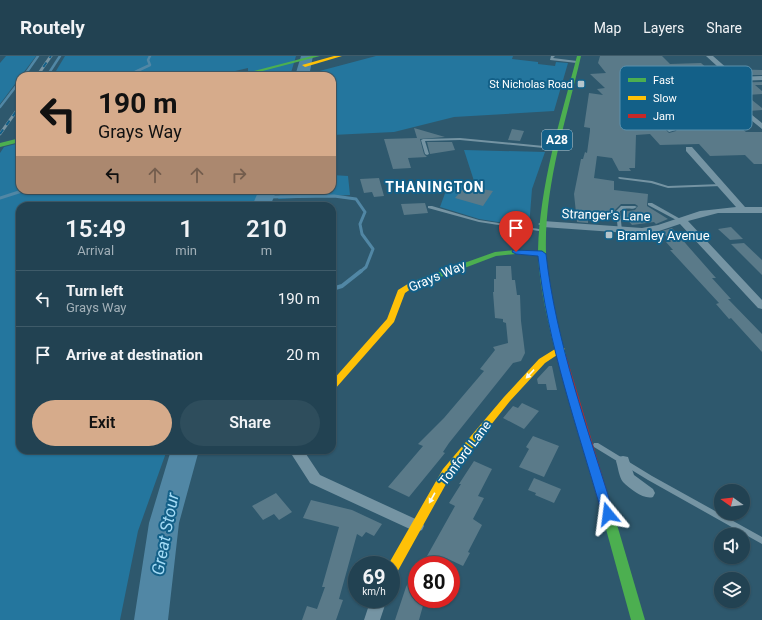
<!DOCTYPE html>
<html lang="en">
<head>
<meta charset="utf-8">
<style>
  :root { --surface:#224252; --page:#2e4d5c; --text:#f1f3f6; --muted:#a2b0b8; --line:#3f5b69; --accent:#d6ab8b }
  body { margin:0; font-family:Roboto,sans-serif; background:var(--page); color:var(--text); height:100vh; display:flex; flex-direction:column; font-size:15px; white-space:nowrap }
  * { box-sizing:border-box; margin:0 }
  p { font-size:13px; color:var(--muted) }
  .icon { flex:none; width:22px; height:22px; fill:none; stroke:currentColor; stroke-width:2; stroke-linecap:round; stroke-linejoin:round }
  .map { position:relative; flex:1; overflow:hidden }
  .drawer { position:absolute; left:16px; top:146px; width:320px; height:252px; display:flex; flex-direction:column; background:var(--surface); border-radius:12px; box-shadow:0 1px 3px #0004,0 0 0 1px var(--line) }
  .drawer>* { flex:none }
  .top-card { position:absolute; left:16px; top:16px; width:320px; height:122px; border-radius:12px; box-shadow:0 1px 3px #0004,0 0 0 1px var(--line); background:#d6ab8b; color:#111; overflow:hidden }
  .needle { width:26px; rotate:284deg }
  .controls { position:absolute; left:714px; top:428px; display:grid; gap:8px }
  .controls a { display:grid; place-items:center; width:36px; height:36px; border-radius:50%; background:var(--surface); box-shadow:0 1px 3px #0004,0 0 0 1px var(--line); font-size:20px }
  .speed { position:absolute; left:348px; top:500px; display:flex; gap:8px; font-size:20px; font-weight:700; text-align:center }
  .speed>* { display:grid; place-content:center; width:52px; height:52px; border-radius:50%; background:var(--surface); box-shadow:0 1px 3px #0004,0 0 0 1px var(--line); line-height:1 }
  .speed small { font-size:10px; font-weight:400 }
  .speed .limit { border:6px solid #d22; background:#fff; color:#111 }
  .pin { position:absolute; display:grid; place-items:center; width:34px; height:34px; color:#fff; margin:-41px -17px; border-radius:50% 50% 50% 0; rotate:-45deg; box-shadow:0 0 4px #0007 }
  .pin .icon { rotate:45deg }
  .me { position:absolute; width:44px; margin:-22px; rotate:344deg; stroke-linejoin:round; filter:drop-shadow(0 0 3px #0008) }
  .turn { display:flex; align-items:center; gap:14px; height:84px; padding:0 16px; font-size:18px }
  .turn .icon { width:52px; height:52px; stroke-width:2.5 }
  .turn b { display:block; font-size:28px; line-height:34px }
  .lanes { display:flex; align-items:center; height:38px; padding:0 16px; background:#0003; justify-content:center; gap:20px; direction:ltr }
  .lanes .off { opacity:.35 }
  .eta { display:flex; justify-content:space-evenly; align-items:center; height:68px; text-align:center }
  .eta b { font-size:24px; font-weight:600; line-height:28px }
  .action { display:flex; gap:8px; margin-top:auto; padding:8px 16px }
  .action a { flex:1; height:46px; border-radius:24px; background:var(--accent); color:#111; font-size:16px; font-weight:600; line-height:46px; text-align:center }
  .action a+a { background:var(--page); color:var(--text) }
  ul { padding:0; list-style:none }
  li { display:flex; align-items:center; gap:12px; height:56px; padding:0 16px; border-top:1px solid var(--line) }
  li div { flex:1 }
  li b { display:block; font-size:15px }
  li em { font-style:normal }
  header { display:flex; align-items:center; gap:24px; box-sizing:border-box; height:56px; padding:0 20px; background:var(--surface); border-bottom:1px solid var(--line) }
  header strong { font-size:19px }
  nav { display:flex; gap:22px; margin-inline-start:auto; font-size:14px }
  .map>svg:first-child { display:block }
</style>
</head>
<body>
<header>
<strong>Routely</strong>
<nav><a>Map</a><a>Layers</a><a>Share</a></nav>
</header>
<div class="map">
<svg width="762" height="564" viewBox="0 0 762 564">
  <rect width="100%" height="100%" fill="#2e586d"/>
  <g fill="#24769e">
    <polygon points="6,0 36,0 0,48 0,7"/>
    <polygon points="65,0 296,0 290,20 248,20 248,12 214,20 53,20"/>
    <polygon points="376,0 513,0 512,3 538,6 538,8 555,10 556,6 568,7 554,55 454,61 394,76 332,79 332,20 312,20 312,17"/>
    <polygon points="20,87 20,134 261,134 254,150 20,150 20,394 167,394 138,475 120,564 0,564 0,97 4,91"/>
    <polygon points="464,94 545,96 532,133 529,171 479,163 440,151 448,129 474,125"/>
    <polygon points="332,119 348,120 350,139 278,143 282,134 332,134"/>
  </g>
  <g fill="none" stroke-linecap="round" stroke-linejoin="round">
    <g stroke="#5187a5" stroke-width="2.5">
      <polyline points="24,20 38,0"/>
      <polyline points="47,20 60,0"/>
      <polyline points="119,20 135,16 150,9 148,4 150,0"/>
      <polyline points="0,51 20,25"/>
    </g>
    <g stroke="#5187a5" stroke-width="3">
      <polyline points="264,141 334,140 356,143 365,156 360,168 362,178 373,193 366,211 360,216"/>
      <polyline points="0,142 25,134"/>
    </g>
    <polyline stroke="#5187a5" stroke-width="4" points="332,233 342,230 361,215"/>
    <g fill="#5187a5" fill-rule="evenodd">
      <polygon points="301,0 313,0 309,20 295,20"/>
      <polygon points="259,134 277,134 270,150 252,150"/>
      <polygon points="171,394 199,394 179,467 168,564 134,564 149,467"/>
    </g>
  </g>
  <g fill="#5a7a89">
    <polygon points="600,0 662,0 670,8 701,7 709,14 719,14 725,20 627,24 623,26 622,30 669,77 676,75 677,73 634,30 704,28 738,55 722,56 746,76 762,76 762,108 754,108 745,99 710,100 699,88 660,89 650,78 636,79 635,112 629,112 631,115 619,115 612,102 597,100 594,122 614,125 614,134 648,138 647,150 668,163 656,168 654,166 632,169 626,162 622,162 622,156 635,154 638,150 635,148 621,148 615,154 615,161 597,160 597,162 588,161 588,167 577,166 574,138 581,103 583,103 585,96 587,97 590,75 590,72 584,71 589,37 603,39 597,33 605,32 590,18 606,17 598,7"/>
    <polygon points="730,13 762,14 762,19 738,19"/>
    <polygon points="762,26 762,29 755,29 762,35 762,38 747,39 744,38 729,38 715,27"/>
    <polygon points="747,40 762,52 762,54 749,55 735,43 745,42"/>
    <polygon points="414,72 445,81 420,83 424,98 427,101 408,102 411,112 393,113 384,83 417,82"/>
    <polygon points="512,73 524,75 520,85 508,84"/>
    <polygon points="427,86 452,86 455,94 430,98"/>
    <polygon points="379,122 384,140 374,141 372,136 364,137 360,123"/>
    <polygon points="463,133 479,137 482,133 493,135 483,150 455,142"/>
    <polygon points="425,147 428,157 404,159 401,148"/>
    <polygon points="731,171 743,183 730,184 718,173"/>
    <polygon points="672,172 716,222 712,222 731,243 728,243 762,278 762,296 731,262 729,263 716,248 719,247 670,194 673,194 666,186 671,186 662,175"/>
    <polygon points="744,187 762,204 762,219 731,188"/>
    <polygon points="496,210 511,210 512,224 515,224 517,239 520,239 521,265 525,297 521,305 513,307 449,387 443,396 445,397 409,441 388,431 423,390 418,388 444,362 484,315 480,313 495,294 493,291 508,287 506,267 503,266 503,263 495,262 493,236 494,236 494,223 496,223"/>
    <polygon points="549,310 552,310 557,334 547,334 546,328 538,328 537,323"/>
    <polygon points="522,347 539,355 524,373 503,362 513,350 518,352"/>
    <polygon points="533,380 559,390 544,421 519,411 529,393 526,391"/>
    <polygon points="474,405 492,413 478,440 484,442 473,463 482,469 468,496 470,497 463,510 446,502 442,509 422,509 455,450 449,447 461,428 459,428"/>
    <polygon points="534,422 561,433 554,447 535,439 536,437 528,434"/>
    <polygon points="276,437 292,456 279,464 274,458 263,464 252,450"/>
    <polygon points="311,444 352,454 382,468 374,480 366,476 362,481 357,478 339,543 343,544 336,564 302,564 307,550 317,553 325,531 322,531 339,471 303,462"/>
    <polygon points="417,510 417,544 424,546 419,564 395,564 406,531"/>
  </g>
  <g fill="none" stroke-linecap="round" stroke-linejoin="round">
    <g fill="#7594a3" fill-rule="evenodd">
      <polygon points="551,0 555,0 553,2 577,5 579,6 577,7 550,4"/>
      <polygon points="744,39 746,40 745,41 726,42 724,41 726,40"/>
      <polygon points="460,82 554,91 556,92 554,93 460,84 425,85 429,98 427,99 425,98 421,84 423,83"/>
      <polygon points="619,121 652,125 668,130 721,128 723,129 721,130 668,132 651,127 620,123 618,122"/>
      <polygon points="648,147 652,147 684,165 684,166 680,166 648,149"/>
      <polygon points="428,150 432,150 479,164 539,173 541,174 539,175 479,166 428,152"/>
      <path d="M 621,150 L 635,150 L 637,151 C 631,155 628,150 620,155 L 622,175 L 620,176 L 618,175 L 616,155 Z"/>
      <polygon points="594,387 598,387 652,420 762,481 762,488 648,424 594,391 593,389"/>
    </g>
    <g fill="#7594a3" fill-rule="evenodd">
      <polygon points="706,0 713,0 737,21 762,20 762,24 711,26 762,67 762,73 704,26 630,29 676,74 669,76 624,30 624,27 627,25 729,21"/>
      <polygon points="686,91 692,91 745,151 762,151 762,157 718,157 688,165 762,244 762,253 758,252 680,168 659,175 642,178 543,171 538,168 543,165 642,172 658,169 700,155 736,151 686,95"/>
      <polygon points="293,394 305,394 306,398 320,419 422,466 424,470 422,474 417,476 412,474 310,427 292,399"/>
      <path d="M 623,400 L 628,401 L 634,419 L 653,433 L 655,437 L 653,441 C 644,444 630,433 623,426 C 619,421 618,411 616,405 L 618,401 Z"/>
      <polygon points="371,543 387,543 380,564 364,564"/>
    </g>
    <g fill="#4caf50" fill-rule="evenodd">
      <polygon points="312,0 320,0 244,20 235,20"/>
      <path d="M 577,0 L 581,0 C 566,65 544,130 546,197 C 547,232 556,266 566,299 L 561,302 L 556,299 C 548,266 540,234 538,200 L 516,198 L 496,200 L 417,230 L 411,230 L 410,228 L 411,226 L 495,196 L 516,194 L 538,195 C 540,128 560,65 577,0 Z"/>
      <polygon points="20,82 20,86 0,91 0,87"/>
      <polygon points="607,450 611,452 613,455 645,564 631,564 601,455 603,452"/>
    </g>
    <g fill="#ffc107" fill-rule="evenodd">
      <polygon points="334,0 342,0 305,11 302,9"/>
      <polygon points="411,226 417,226 418,228 405,237 394,266 335,333 332,334 332,325 387,263 398,234"/>
      <polygon points="560,290 563,291 565,293 563,295 545,307 510,345 451,419 395,520 391,521 391,509 388,509 443,413 504,341 539,303"/>
    </g>
    <polygon fill="#c62828" fill-rule="evenodd" points="561,296 566,299 613,455 611,458 607,460 603,458 601,455 556,299"/>
    <g stroke="#7694a3" stroke-width="3">
      <g id="rail">
        <polyline points="37,20 51,0"/>
        <polyline points="0,78 20,50"/>
      </g>
    </g>
    <use href="#rail" stroke="#136088" stroke-width="2" stroke-dasharray="5.5" stroke-linecap="butt"/>
  </g>
  <defs><path id="oneway-solid" d="M-6-.8H1V-3.2L6.5 0L1 3.2V.8H-6Z"/></defs>
  <g fill="#f6fbf6">
    <use href="#oneway-solid" transform="translate(530 318) rotate(133)"/>
    <use href="#oneway-solid" transform="translate(432 442) rotate(119)"/>
  </g>
  <path fill="#1a73e8" stroke="#114b97" d="M 513,194 L 542,195 L 546,198 C 556,287 588,373 614,458 L 612,462 L 608,463 L 604,462 L 602,458 C 578,373 547,288 538,200 L 516,198 L 512,196 Z"/>
  <g fill="#b6c5cc" stroke="#136088" stroke-width="1.5">
    <rect x="577" y="24" width="8" height="8" rx="2"/>
    <rect x="605" y="175" width="8" height="8" rx="2"/>
  </g>
  <g text-anchor="middle" dominant-baseline="central" stroke-width="4" stroke-linejoin="round" paint-order="stroke">
    <g font-size="11" fill="#fff" stroke="#136088" text-anchor="end">
      <text x="573" y="28">St Nicholas Road</text>
    </g>
    <rect fill="#136088" stroke="#b8cfdb" stroke-width="1" x="542" y="74" width="30" height="20" rx="3"/>
    <g font-size="12" font-weight="bold" fill="#fff">
      <text x="557" y="84">A28</text>
    </g>
    <g font-size="13" fill="#fff" stroke="#136088">
      <text transform="translate(606 159) rotate(2)">Stranger's Lane</text>
      <text transform="translate(437 220) rotate(-23)">Grays Way</text>
      <text transform="translate(465 397) rotate(-53)">Tonford Lane</text>
    </g>
    <g font-size="13" fill="#fff" stroke="#136088" text-anchor="start">
      <text x="617" y="179">Bramley Avenue</text>
    </g>
    <g font-size="14" font-weight="bold" letter-spacing="1" fill="#fff" stroke="#136088">
      <text x="435" y="131">THANINGTON</text>
    </g>
    <g font-size="17" font-style="italic" fill="#a4dcf7" stroke="#136088">
      <text transform="translate(165 478) rotate(-79)">Great Stour</text>
    </g>
  </g>
  <rect x="620" y="10" width="132" height="64" rx="6" fill="#136088" stroke="#5a90ac" stroke-width="1"/>
  <rect x="628" y="22" width="18" height="4" fill="#4caf50"/>
  <rect x="628" y="40" width="18" height="4" fill="#ffc107"/>
  <rect x="628" y="58" width="18" height="4" fill="#c62828"/>
  <g font-size="11" fill="#fff">
    <text x="653" y="28">Fast</text>
    <text x="653" y="46">Slow</text>
    <text x="653" y="64">Jam</text>
  </g>
</svg>
<div class="controls">
<a><svg class="needle" viewBox="-14 -14 28 28"><path d="M0-13l5 13h-10z" fill="#e53935"/><path d="M0 13l5-13h-10z" fill="#a2b0b8"/></svg></a>
<a><svg class="icon" aria-label="sound" viewBox="0 0 24 24"><path d="M4 9h4l5-4v14l-5-4H4zM17 9q2 3 0 6"/></svg></a>
<a><svg class="icon" aria-label="layers" viewBox="0 0 24 24"><path d="M12 4l9 5-9 5-9-5zM3 14l9 5 9-5"/></svg></a>
</div>
<div class="speed"><div>69<small>km/h</small></div><div class="limit">80</div></div>
<div class="pin" style="left:516px;top:196px;background:#d93025"><svg class="icon" aria-label="arrive" viewBox="0 0 24 24"><path d="M6 21V4h12l-3 4 3 4H6"/></svg></div>
<svg class="me" style="left:608px;top:458px" viewBox="-20 -20 40 40"><path d="M0-17L14 15 0 8-14 15z" fill="#1a73e8" stroke="#fff" stroke-width="4"/></svg>
<div class="top-card">
<div class="turn"><svg class="icon" aria-label="left" viewBox="0 0 24 24"><path d="M17 20v-9H6M10 6l-5 5 5 5"/></svg><div><b>190 m</b>Grays Way</div></div>
<div class="lanes"><svg class="icon" aria-label="left" viewBox="0 0 24 24"><path d="M17 20v-9H6M10 6l-5 5 5 5"/></svg><svg class="icon off" aria-label="ahead" viewBox="0 0 24 24"><path d="M12 20V5M6 11l6-6 6 6"/></svg><svg class="icon off" aria-label="ahead" viewBox="0 0 24 24"><path d="M12 20V5M6 11l6-6 6 6"/></svg><svg class="icon off" aria-label="right" viewBox="0 0 24 24"><path d="M7 20v-9h11M14 6l5 5-5 5"/></svg></div>
</div>
<section class="drawer">
<div class="eta">
<div><b>15:49</b><p>Arrival</p></div>
<div><b>1</b><p>min</p></div>
<div><b>210</b><p>m</p></div>
</div>
<ul>
<li><svg class="icon" aria-label="left" viewBox="0 0 24 24"><path d="M17 20v-9H6M10 6l-5 5 5 5"/></svg><div><b>Turn left</b><p>Grays Way</p></div><em>190 m</em></li>
<li><svg class="icon" aria-label="arrive" viewBox="0 0 24 24"><path d="M6 21V4h12l-3 4 3 4H6"/></svg><div><b>Arrive at destination</b></div><em>20 m</em></li>
</ul>
<div class="action"><a>Exit</a><a>Share</a></div>
</section>
</div>
</body>
</html>
